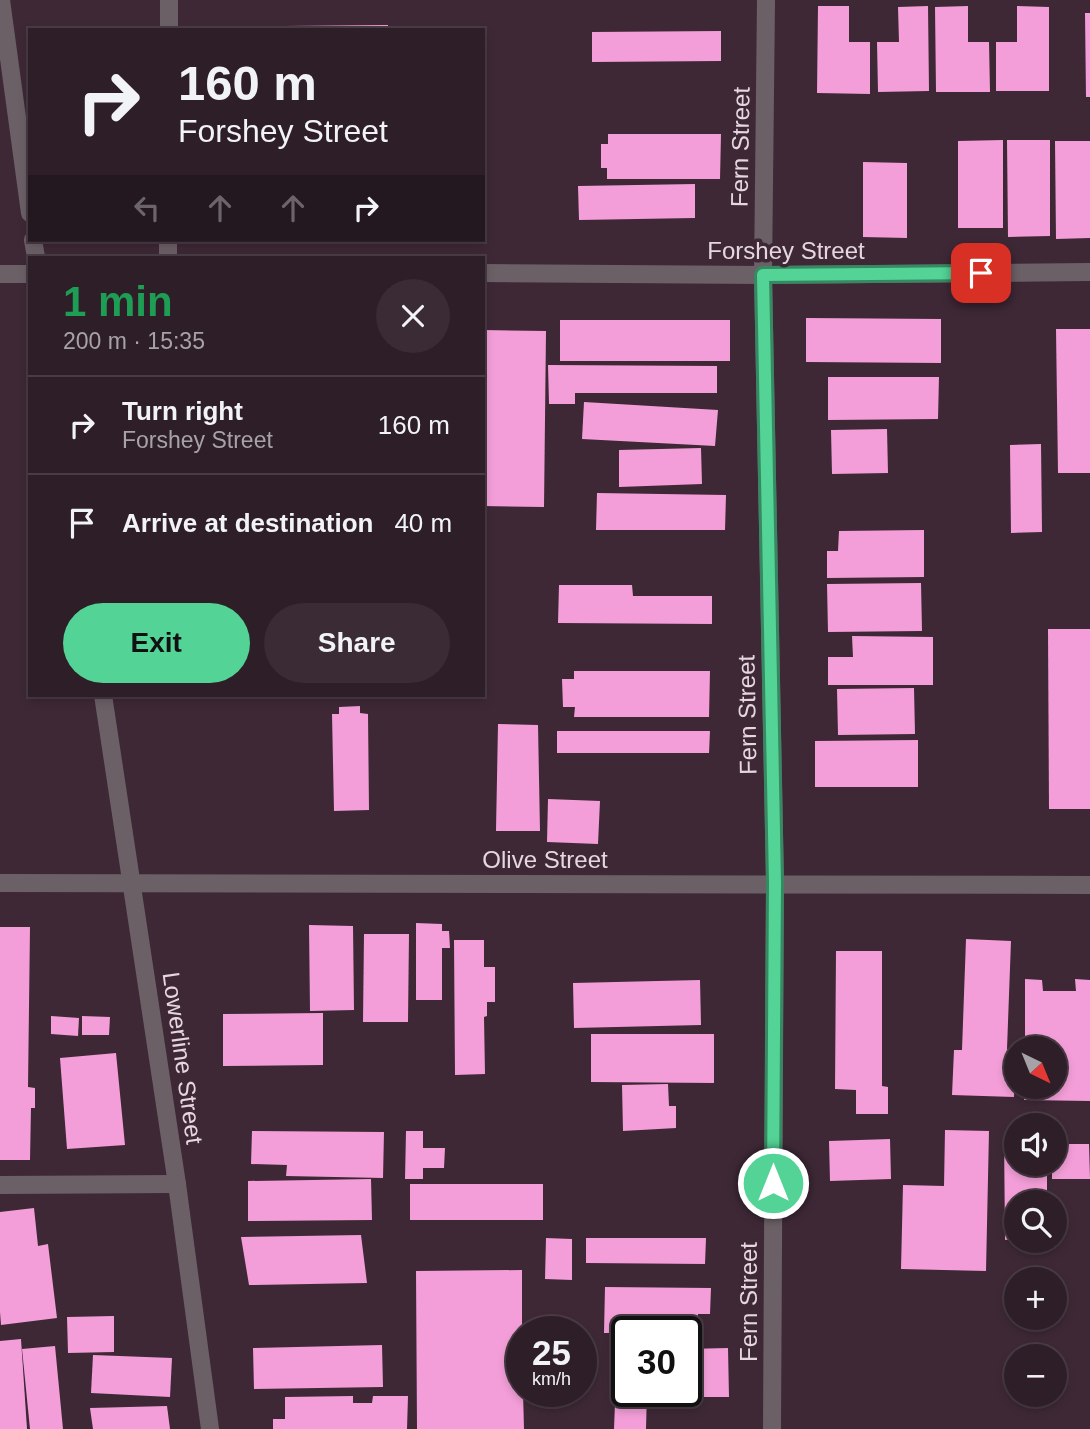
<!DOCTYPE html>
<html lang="en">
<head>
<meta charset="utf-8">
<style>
  :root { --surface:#2e1e28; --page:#3a2b34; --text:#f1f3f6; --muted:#a7a2a8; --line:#493c45; --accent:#53d396 }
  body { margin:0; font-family:Helvetica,sans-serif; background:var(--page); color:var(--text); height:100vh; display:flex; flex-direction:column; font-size:26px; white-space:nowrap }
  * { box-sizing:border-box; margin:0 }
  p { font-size:23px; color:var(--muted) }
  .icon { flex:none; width:38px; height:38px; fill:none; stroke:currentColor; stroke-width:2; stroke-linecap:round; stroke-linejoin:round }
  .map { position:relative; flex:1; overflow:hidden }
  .drawer { position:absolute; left:28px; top:256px; width:457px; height:441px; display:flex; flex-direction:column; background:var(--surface); border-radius:0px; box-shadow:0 4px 10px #0003,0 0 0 2px var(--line) }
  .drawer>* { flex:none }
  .guide { position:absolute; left:28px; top:28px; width:457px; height:214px; border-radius:0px; box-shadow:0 4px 10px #0003,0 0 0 2px var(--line); background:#2e1e28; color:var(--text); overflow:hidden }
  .needle { width:46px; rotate:137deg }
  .tools { position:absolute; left:1004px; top:1036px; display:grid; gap:14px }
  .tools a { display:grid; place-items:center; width:63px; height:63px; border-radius:50%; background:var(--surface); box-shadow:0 4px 10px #0003,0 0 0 2px var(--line); font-size:35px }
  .speed { position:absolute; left:506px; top:1316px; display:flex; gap:14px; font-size:35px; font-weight:700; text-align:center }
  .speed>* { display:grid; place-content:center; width:91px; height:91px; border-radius:50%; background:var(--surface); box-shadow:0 4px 10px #0003,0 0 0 2px var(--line); line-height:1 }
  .speed small { font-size:18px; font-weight:400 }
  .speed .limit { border:4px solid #111; border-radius:10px; background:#fff; color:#111 }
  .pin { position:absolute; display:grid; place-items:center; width:60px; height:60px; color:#fff; margin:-30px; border-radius:14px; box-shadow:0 4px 10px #0006 }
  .me { position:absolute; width:77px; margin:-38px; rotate:0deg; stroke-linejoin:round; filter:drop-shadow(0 0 5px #0008) }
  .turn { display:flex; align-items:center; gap:24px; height:147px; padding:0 35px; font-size:32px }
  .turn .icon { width:91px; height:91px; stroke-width:2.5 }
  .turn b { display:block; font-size:49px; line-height:60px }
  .lanes { display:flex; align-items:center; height:66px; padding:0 35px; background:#0003; justify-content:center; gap:35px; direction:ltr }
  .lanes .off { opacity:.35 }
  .round { display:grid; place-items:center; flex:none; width:74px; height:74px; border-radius:37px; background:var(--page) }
  .summary { display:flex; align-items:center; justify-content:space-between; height:119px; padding:0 35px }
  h1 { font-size:42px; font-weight:600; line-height:52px; color:#1e9e55 }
  .cta { display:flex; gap:14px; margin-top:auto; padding:14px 35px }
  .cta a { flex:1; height:80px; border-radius:42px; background:var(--accent); color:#111; font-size:28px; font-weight:600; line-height:80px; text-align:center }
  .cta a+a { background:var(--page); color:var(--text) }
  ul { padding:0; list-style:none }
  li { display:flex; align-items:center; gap:21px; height:98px; padding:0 35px; border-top:2px solid var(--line) }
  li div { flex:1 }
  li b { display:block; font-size:26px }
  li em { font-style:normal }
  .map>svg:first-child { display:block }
</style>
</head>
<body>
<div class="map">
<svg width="1090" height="1429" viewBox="0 0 1090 1429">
  <rect width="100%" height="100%" fill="#3e2836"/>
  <g fill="#f39ed8">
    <polygon points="818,6 849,6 849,42 870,42 870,94 817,93"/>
    <polygon points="928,6 929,91 878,92 877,42 899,42 898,7"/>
    <polygon points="968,6 968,42 989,42 990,92 936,92 935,7"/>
    <polygon points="1017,6 1049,7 1049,91 996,91 996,42 1017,42"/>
    <polygon points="1085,13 1090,13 1090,97 1086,97"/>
    <polygon points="388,25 388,30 284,30 284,26"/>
    <polygon points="721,31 721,61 592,62 592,32"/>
    <polygon points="608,134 721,134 720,179 607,179 607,168 601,168 601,144 608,144"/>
    <polygon points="1003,140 1003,228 958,228 958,141"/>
    <polygon points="1007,140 1050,140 1050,236 1008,237"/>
    <polygon points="1055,141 1090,141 1090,238 1056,239"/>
    <polygon points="863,162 907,163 907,238 863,237"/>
    <polygon points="695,184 695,218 579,220 578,186"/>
    <polygon points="806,318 941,319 941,363 806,362"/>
    <rect x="560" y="320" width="170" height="41"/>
    <polygon points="1056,329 1090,329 1090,473 1058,473"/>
    <polygon points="483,330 546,331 544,507 483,506"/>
    <polygon points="548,365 717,366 717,393 575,393 575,404 549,404"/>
    <polygon points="828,377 939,377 938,419 828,420"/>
    <polygon points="584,402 718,410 715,446 582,439"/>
    <polygon points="887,429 888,473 832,474 831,430"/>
    <polygon points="1041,444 1042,532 1011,533 1010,445"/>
    <polygon points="701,448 702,484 619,487 619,450"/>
    <polygon points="597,493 726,495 725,530 596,530"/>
    <polygon points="924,530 924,577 827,578 827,551 838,551 839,531"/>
    <polygon points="921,583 922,631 828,632 827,584"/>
    <polygon points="559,585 632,585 633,596 712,596 712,624 558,623"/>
    <polygon points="1048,629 1090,629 1090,809 1049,809"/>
    <polygon points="852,636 933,637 933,685 828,685 828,657 853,657"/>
    <polygon points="574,671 710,671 709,717 574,717 575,707 563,707 562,679 574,679"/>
    <polygon points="914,688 915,734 838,735 837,689"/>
    <polygon points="360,706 360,713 368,714 369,810 334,811 332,714 339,714 339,707"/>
    <polygon points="498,724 538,725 540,831 496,831"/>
    <polygon points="557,731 710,731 709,753 557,753"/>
    <polygon points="918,740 918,787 815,787 815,741"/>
    <polygon points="548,799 600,801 598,844 547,842"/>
    <polygon points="416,923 442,924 442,931 449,931 450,948 442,948 442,1000 416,1000"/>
    <polygon points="309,925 353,926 354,1010 310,1011"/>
    <polygon points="0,927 30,927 28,1087 35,1088 35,1108 31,1108 30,1160 0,1160"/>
    <polygon points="364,934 409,934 408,1022 363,1022"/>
    <polygon points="966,939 1011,941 1007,1049 1016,1050 1014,1097 952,1095 954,1050 962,1050"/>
    <polygon points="454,940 484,940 484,967 495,967 495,1002 487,1002 487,1016 484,1017 485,1074 455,1075"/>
    <polygon points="836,951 882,951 882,1086 888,1087 888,1114 856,1114 856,1090 835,1089"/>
    <polygon points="1025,979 1042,980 1043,991 1076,991 1075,979 1090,980 1090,1101 1024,1100 1024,1087 1055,1087 1055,1048 1025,1048"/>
    <polygon points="700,980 701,1025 574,1028 573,983"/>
    <polygon points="323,1013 323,1065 223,1066 223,1014"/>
    <polygon points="51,1016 79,1018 78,1036 51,1034"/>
    <polygon points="82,1016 110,1017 109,1035 82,1035"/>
    <polygon points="591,1034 714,1034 714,1083 591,1082"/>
    <polygon points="116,1053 125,1145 67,1149 60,1058"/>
    <polygon points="668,1084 669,1106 676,1106 676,1128 623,1131 622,1085"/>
    <polygon points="945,1130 989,1131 986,1271 901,1269 903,1185 944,1186"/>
    <polygon points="252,1131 384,1132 383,1178 286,1176 287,1165 251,1164"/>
    <polygon points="406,1131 423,1131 423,1148 445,1148 444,1168 423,1168 423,1179 405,1179"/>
    <polygon points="1004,1133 1017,1133 1017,1164 1047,1164 1047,1202 1017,1202 1017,1239 1005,1240"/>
    <polygon points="890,1139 891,1179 830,1181 829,1141"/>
    <polygon points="1055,1144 1089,1144 1090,1179 1052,1179 1052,1164 1055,1164"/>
    <polygon points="371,1179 372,1220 248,1221 248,1181"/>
    <rect x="410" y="1184" width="133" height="36"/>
    <polygon points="34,1208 38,1246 48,1244 57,1318 1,1325 0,1312 0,1212"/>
    <polygon points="361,1235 367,1283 249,1285 241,1237"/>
    <polygon points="546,1238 572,1239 572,1280 545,1279"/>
    <polygon points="586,1238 706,1238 705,1264 586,1263"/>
    <polygon points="522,1270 522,1391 523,1391 524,1429 417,1429 416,1271"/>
    <polygon points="605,1287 711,1288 710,1314 698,1314 697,1333 686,1333 686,1332 604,1333"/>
    <polygon points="114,1316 114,1352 68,1353 67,1317"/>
    <polygon points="21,1339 27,1429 0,1429 0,1341"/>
    <polygon points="382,1345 383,1387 254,1389 253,1348"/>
    <polygon points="55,1346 63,1429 30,1429 22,1349"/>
    <polygon points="728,1348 729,1397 658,1397 657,1391 686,1391 686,1349"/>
    <polygon points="93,1355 172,1358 170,1397 91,1393"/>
    <polygon points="616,1378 626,1378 626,1391 647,1391 646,1429 614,1429"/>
    <polygon points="353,1396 353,1403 372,1403 373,1396 408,1396 407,1429 273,1429 273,1419 285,1419 285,1397"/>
    <polygon points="167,1406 170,1429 93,1429 90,1408"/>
  </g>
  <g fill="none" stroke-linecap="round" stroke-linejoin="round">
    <g stroke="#6c6067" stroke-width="18">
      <polyline points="1,0 30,213"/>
      <polyline points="766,0 763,275 775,883 772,1429"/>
      <polyline points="169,30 169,0"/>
      <polyline points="33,240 36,257"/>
      <polyline points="168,257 168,240"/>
      <polyline points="483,273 763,275 1090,272"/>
      <polyline points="0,274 30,274"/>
      <polyline points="103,695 177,1184 210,1429"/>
      <polyline points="0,883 1090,885"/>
      <polyline points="0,1185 177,1184"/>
    </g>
  </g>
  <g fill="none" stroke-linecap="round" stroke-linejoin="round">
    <g stroke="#368962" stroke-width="18">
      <polyline id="route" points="773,1183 775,883 763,275 981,273"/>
    </g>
    <use href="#route" stroke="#53d396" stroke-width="12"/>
  </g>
  <g text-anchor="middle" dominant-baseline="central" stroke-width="7" stroke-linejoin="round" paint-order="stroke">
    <g font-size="24" fill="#e5d6df" stroke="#3e2836">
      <text transform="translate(740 147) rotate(-89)">Fern Street</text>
      <text x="786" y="250">Forshey Street</text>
      <text transform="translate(747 715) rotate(-91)">Fern Street</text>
      <text x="545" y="859">Olive Street</text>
      <text transform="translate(183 1058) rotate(82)">Lowerline Street</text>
      <text transform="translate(748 1302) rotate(-90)">Fern Street</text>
    </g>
  </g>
</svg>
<div class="tools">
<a><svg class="needle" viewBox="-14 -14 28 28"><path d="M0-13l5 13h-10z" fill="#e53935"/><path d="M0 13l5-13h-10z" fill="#a7a2a8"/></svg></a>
<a><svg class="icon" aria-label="sound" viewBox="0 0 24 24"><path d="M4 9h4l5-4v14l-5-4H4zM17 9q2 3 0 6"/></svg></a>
<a><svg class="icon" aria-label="search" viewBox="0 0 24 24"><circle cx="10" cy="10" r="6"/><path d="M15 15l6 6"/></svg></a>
<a>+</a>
<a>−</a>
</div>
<div class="speed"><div>25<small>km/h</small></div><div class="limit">30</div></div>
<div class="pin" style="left:981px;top:273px;background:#d93025"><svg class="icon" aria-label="arrive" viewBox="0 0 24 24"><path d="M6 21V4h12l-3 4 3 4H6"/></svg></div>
<svg class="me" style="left:773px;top:1183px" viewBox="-20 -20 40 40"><circle r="17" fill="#53d396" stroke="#fff" stroke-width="3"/><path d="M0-11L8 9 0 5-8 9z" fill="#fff"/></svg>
<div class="guide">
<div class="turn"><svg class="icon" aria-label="right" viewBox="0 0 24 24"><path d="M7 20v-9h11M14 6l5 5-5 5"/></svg><div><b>160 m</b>Forshey Street</div></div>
<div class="lanes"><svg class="icon off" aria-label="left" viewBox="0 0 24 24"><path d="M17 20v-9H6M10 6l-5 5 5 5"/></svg><svg class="icon off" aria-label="ahead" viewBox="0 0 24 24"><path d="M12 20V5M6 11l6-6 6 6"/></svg><svg class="icon off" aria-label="ahead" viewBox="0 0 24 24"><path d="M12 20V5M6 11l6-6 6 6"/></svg><svg class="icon" aria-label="right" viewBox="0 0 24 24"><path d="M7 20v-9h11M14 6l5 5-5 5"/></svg></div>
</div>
<section class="drawer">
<div class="summary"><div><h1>1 min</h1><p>200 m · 15:35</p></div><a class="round"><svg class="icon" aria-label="close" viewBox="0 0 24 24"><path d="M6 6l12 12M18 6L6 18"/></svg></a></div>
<ul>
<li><svg class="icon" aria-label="right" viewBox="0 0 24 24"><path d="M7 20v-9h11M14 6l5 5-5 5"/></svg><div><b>Turn right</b><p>Forshey Street</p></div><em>160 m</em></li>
<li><svg class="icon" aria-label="arrive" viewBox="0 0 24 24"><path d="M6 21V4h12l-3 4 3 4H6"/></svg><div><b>Arrive at destination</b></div><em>40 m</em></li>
</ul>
<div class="cta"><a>Exit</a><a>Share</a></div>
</section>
</div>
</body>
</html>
